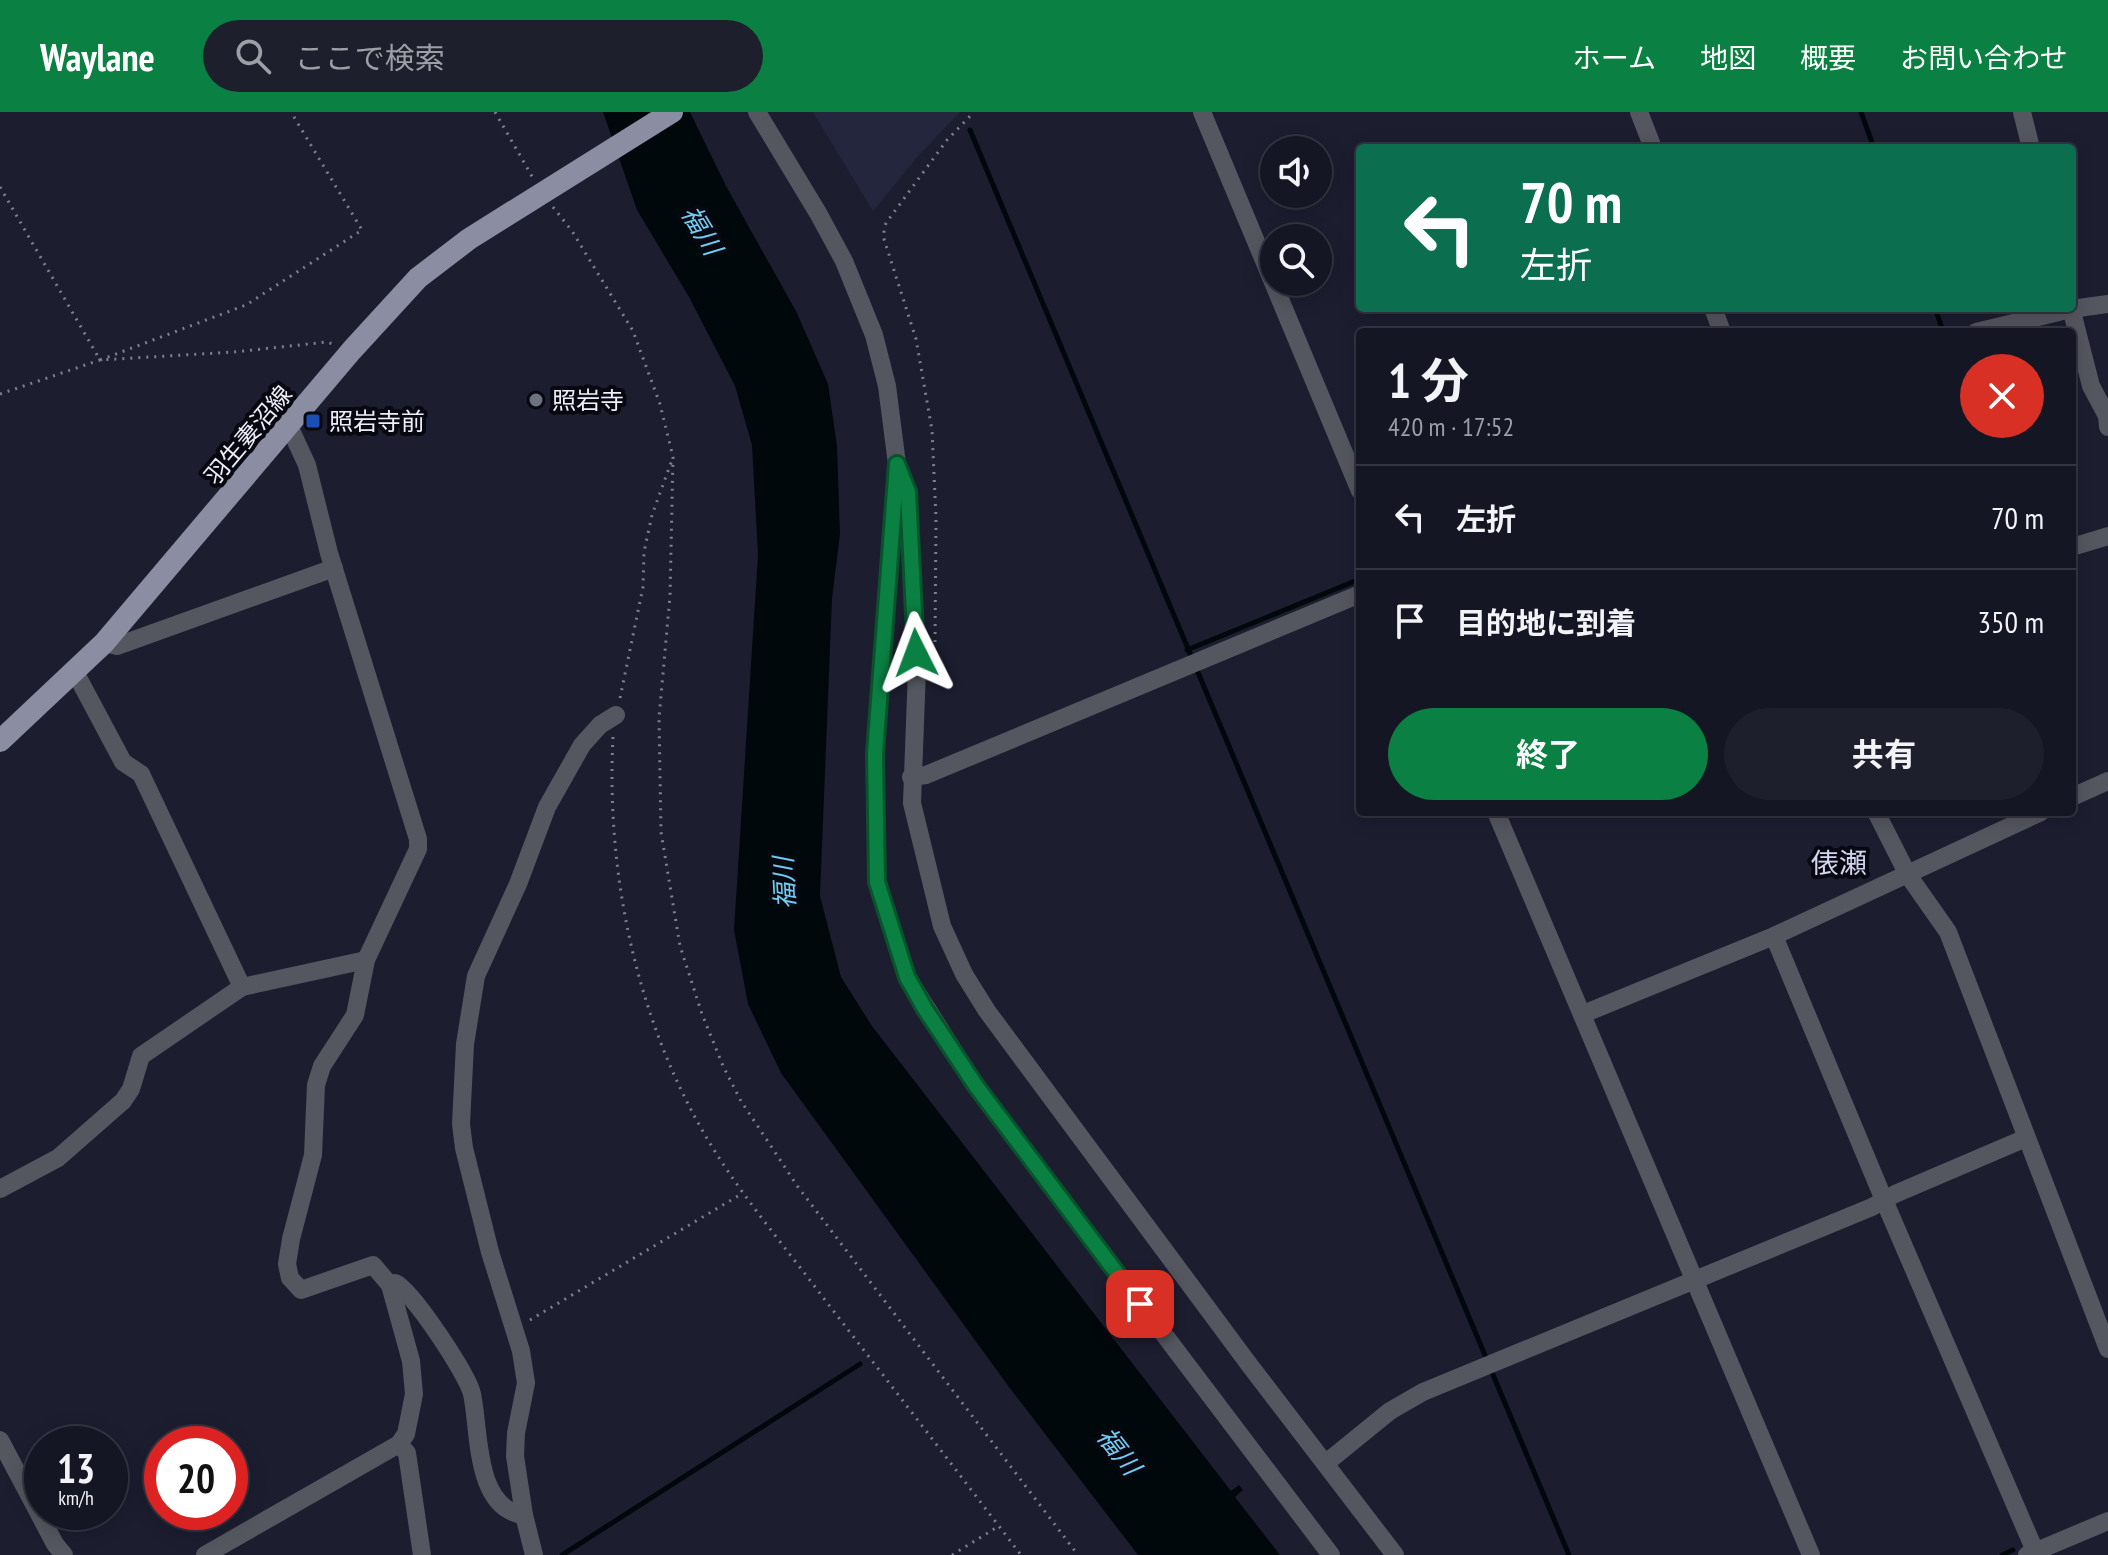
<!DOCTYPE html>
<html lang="ja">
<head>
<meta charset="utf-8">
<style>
  :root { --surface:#151624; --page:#1e1f2c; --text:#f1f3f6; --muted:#9d9fa6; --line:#343541; --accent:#0b8043 }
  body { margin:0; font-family:"PT Sans Narrow","Noto Sans JP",sans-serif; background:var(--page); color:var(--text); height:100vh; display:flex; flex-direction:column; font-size:30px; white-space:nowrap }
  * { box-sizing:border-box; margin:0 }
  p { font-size:26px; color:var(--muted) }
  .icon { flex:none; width:44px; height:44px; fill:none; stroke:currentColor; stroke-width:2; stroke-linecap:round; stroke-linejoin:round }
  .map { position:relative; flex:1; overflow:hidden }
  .side { position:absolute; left:1356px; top:216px; width:720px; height:488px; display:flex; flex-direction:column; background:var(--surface); border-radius:8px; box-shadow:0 4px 20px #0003,0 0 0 2px var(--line) }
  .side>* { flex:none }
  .hud { position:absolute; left:1356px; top:32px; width:720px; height:168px; border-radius:8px; box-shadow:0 4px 20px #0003,0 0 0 2px var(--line); background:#0b6e4f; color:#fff; overflow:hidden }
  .buttons { position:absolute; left:1260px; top:24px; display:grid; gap:16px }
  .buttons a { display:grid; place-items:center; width:72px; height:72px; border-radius:50%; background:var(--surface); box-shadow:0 4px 20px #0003,0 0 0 2px var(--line); font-size:40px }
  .speed { position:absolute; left:24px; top:1314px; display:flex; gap:16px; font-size:40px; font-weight:700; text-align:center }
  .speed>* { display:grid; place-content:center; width:104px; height:104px; border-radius:50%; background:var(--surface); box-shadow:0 4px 20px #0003,0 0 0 2px var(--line); line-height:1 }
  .speed small { font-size:20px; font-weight:400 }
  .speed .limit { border:12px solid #d22; background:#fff; color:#111 }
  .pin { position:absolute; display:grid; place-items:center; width:68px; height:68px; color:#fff; margin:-34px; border-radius:16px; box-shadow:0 4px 12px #0006 }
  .me { position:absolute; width:88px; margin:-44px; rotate:357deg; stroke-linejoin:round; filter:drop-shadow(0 0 6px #0008) }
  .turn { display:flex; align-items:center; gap:28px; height:168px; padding:0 32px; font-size:36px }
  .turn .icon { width:104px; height:104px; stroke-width:2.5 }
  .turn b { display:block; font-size:56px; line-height:68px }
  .round { display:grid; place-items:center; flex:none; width:84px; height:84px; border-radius:42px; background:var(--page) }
  .headline { display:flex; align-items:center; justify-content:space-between; height:136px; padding:0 32px }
  h1 { font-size:48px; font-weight:700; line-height:60px }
  .button { display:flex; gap:16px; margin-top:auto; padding:16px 32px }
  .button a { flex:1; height:92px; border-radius:48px; background:var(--accent); color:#fff; font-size:32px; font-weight:700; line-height:92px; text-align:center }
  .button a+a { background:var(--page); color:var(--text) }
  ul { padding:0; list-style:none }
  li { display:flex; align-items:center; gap:24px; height:104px; padding:0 32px; border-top:2px solid var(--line) }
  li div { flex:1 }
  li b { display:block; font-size:30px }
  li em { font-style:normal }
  header { display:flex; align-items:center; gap:48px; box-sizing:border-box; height:112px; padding:0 40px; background:var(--accent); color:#fff }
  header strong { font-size:38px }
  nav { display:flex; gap:44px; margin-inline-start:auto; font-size:28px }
  .search { width:560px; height:72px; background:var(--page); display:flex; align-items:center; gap:20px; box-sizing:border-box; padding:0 28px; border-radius:44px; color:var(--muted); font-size:30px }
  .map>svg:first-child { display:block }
</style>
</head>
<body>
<header>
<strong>Waylane</strong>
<div class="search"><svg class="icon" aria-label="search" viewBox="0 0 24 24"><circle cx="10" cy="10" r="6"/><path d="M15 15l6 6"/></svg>ここで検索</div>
<nav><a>ホーム</a><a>地図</a><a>概要</a><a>お問い合わせ</a></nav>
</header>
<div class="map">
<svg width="2108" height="1443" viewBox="0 0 2108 1443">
  <rect width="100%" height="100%" fill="#1c1e30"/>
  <polygon fill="#24263e" points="813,0 960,0 918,44 873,99"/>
  <polygon fill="#01080c" points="603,0 690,0 726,74 797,201 828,272 837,334 840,422 832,487 820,784 841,865 872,914 1231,1379 1239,1373 1243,1378 1235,1385 1280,1443 1138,1443 1009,1275 781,961 748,892 734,818 758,443 752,333 735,274 689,185 637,98"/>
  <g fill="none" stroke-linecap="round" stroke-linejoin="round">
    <g stroke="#01080c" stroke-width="5">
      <polyline points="1861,0 1874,36"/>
      <polyline points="970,18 1487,1248"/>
      <polyline points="1935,196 1943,219 1941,220"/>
      <polyline points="1187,538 1360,467"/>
      <polyline points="1491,1258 1569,1443"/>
      <polyline points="562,1443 860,1252"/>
      <polyline points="2002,1443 2013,1438"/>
    </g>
    <g stroke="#7e8090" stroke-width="3" stroke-dasharray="2 6" stroke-linecap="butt">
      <polyline points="495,0 533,66"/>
      <polyline points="0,75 100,248 246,193 362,118 291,0"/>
      <polyline points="553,95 572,119 633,219 660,292 673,345 670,484 659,606 661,720 680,834 702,902 723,954 741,989 798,1075 1078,1443"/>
      <polyline points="0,282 100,248 234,240 327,230 333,232"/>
      <polyline points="935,530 936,406 932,318 916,227 883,124 886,111 947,28 974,0"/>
      <polyline points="620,586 643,475 644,440 652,403 672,348"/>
      <path d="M 613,625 C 606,757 635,900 701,1016 C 736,1078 783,1132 825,1188 C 891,1273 956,1358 1021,1443"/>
      <polyline points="530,1208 743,1081"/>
      <polyline points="952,1443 999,1414"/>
    </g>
    <g stroke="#555760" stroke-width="18">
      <polyline points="757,0 818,101 844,149 874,223 887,274 897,352 875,641 877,770 907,865 976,974 1331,1443"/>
      <polyline points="1202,0 1360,379"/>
      <polyline points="1639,0 1653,36"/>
      <polyline points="2022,0 2031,36"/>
      <polyline points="1713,196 1722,220"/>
      <polyline points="2071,196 2091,274 2107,304 2108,315"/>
      <polyline points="1976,220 2071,197 2108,192"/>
      <polyline points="900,359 908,380 917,557 912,691 942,814 964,862 987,899 1248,1251 1395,1443"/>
      <polyline points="2072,435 2108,424"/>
      <polyline points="104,531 117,534 334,456"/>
      <polyline points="911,665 926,663 1360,482"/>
      <polyline points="2072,685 2108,669"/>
      <polyline points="1496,700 1811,1443"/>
      <polyline points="1876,700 1908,763 1948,820 2108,1237"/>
      <polyline points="1774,824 1884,1088 2035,1439"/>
      <polyline points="242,875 366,848"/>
      <polyline points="1583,902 1774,824 2041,700"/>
      <polyline points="0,1077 58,1046 123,989 131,977 141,944 242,875 141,662 123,650 75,560"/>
      <path d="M 390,1173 L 395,1171 C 411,1177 468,1263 472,1282 C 480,1318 474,1397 524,1403"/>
      <polyline points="0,1328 55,1432 64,1443"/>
      <polyline points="399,1332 407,1341 422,1443"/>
      <polyline points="1326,1351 1390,1299 1423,1280 1872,1095 1895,1082 2026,1026"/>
      <polyline points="205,1443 399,1332 406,1322 414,1282 411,1249 390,1173 373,1153 301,1178 290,1166 287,1152 291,1127 313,1043 316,973 322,954 355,903 366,848 418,737 418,727 329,441 307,353 289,314"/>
      <polyline points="534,1443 524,1403 515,1344 516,1321 526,1271 521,1239 490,1140 464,1036 461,1012 465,932 476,864 518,772 547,695 582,633 600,613 616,603"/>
      <polyline points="2027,1443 2108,1409"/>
    </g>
    <polyline stroke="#8b8ea2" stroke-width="22" points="0,629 104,531 352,238 418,166 469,127 672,0"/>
  </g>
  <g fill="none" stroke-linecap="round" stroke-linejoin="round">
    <g stroke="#07532c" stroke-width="20">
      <polyline id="route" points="916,541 908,380 897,352 875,641 877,770 907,865 925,897 976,974 1140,1192"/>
    </g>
    <use href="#route" stroke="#0b8043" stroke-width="14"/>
  </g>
  <circle fill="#6b7280" stroke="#080810" stroke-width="3" cx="536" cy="288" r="8"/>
  <rect fill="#1a4fb4" stroke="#080810" stroke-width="3" x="305" y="301" width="16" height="16" rx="4"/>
  <g text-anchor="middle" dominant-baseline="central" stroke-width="8" stroke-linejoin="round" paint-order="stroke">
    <g font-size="24" fill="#eceefb" stroke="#080810" text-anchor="start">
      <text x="552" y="288">照岩寺</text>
      <text x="329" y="309">照岩寺前</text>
    </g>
    <g font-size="24" fill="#eceefb" stroke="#080810">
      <text transform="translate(248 323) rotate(-50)">羽生妻沼線</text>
    </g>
    <g font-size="26" font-style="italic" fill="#70ccf3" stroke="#080810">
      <text transform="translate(702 118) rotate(59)">福川</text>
      <text transform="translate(784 771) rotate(-93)">福川</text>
      <text transform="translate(1119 1339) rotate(52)">福川</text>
    </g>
    <g font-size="28" fill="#d0d4ed" stroke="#080810">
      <text x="1839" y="750">俵瀬</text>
    </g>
  </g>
</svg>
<div class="buttons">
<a><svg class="icon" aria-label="sound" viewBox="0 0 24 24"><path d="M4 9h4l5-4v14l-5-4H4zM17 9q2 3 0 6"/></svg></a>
<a><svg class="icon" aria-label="search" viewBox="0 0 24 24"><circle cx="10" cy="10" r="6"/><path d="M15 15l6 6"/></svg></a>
</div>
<div class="speed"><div>13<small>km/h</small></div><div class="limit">20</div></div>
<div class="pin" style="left:1140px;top:1192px;background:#d93025"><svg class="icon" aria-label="arrive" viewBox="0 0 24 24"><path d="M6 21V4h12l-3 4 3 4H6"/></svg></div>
<svg class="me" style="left:916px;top:541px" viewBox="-20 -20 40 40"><path d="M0-17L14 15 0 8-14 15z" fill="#0b8043" stroke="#fff" stroke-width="4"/></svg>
<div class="hud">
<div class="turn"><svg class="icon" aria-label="left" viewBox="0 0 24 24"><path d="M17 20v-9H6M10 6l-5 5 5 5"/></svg><div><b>70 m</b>左折</div></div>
</div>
<section class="side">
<div class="headline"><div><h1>1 分</h1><p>420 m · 17:52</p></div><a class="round" style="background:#d93025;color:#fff"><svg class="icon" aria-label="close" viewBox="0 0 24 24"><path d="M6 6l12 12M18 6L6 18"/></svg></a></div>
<ul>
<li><svg class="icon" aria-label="left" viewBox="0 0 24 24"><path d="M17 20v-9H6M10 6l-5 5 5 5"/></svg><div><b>左折</b></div><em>70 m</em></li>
<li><svg class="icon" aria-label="arrive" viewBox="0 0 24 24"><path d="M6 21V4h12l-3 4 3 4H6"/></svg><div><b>目的地に到着</b></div><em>350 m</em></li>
</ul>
<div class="button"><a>終了</a><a>共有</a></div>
</section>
</div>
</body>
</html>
